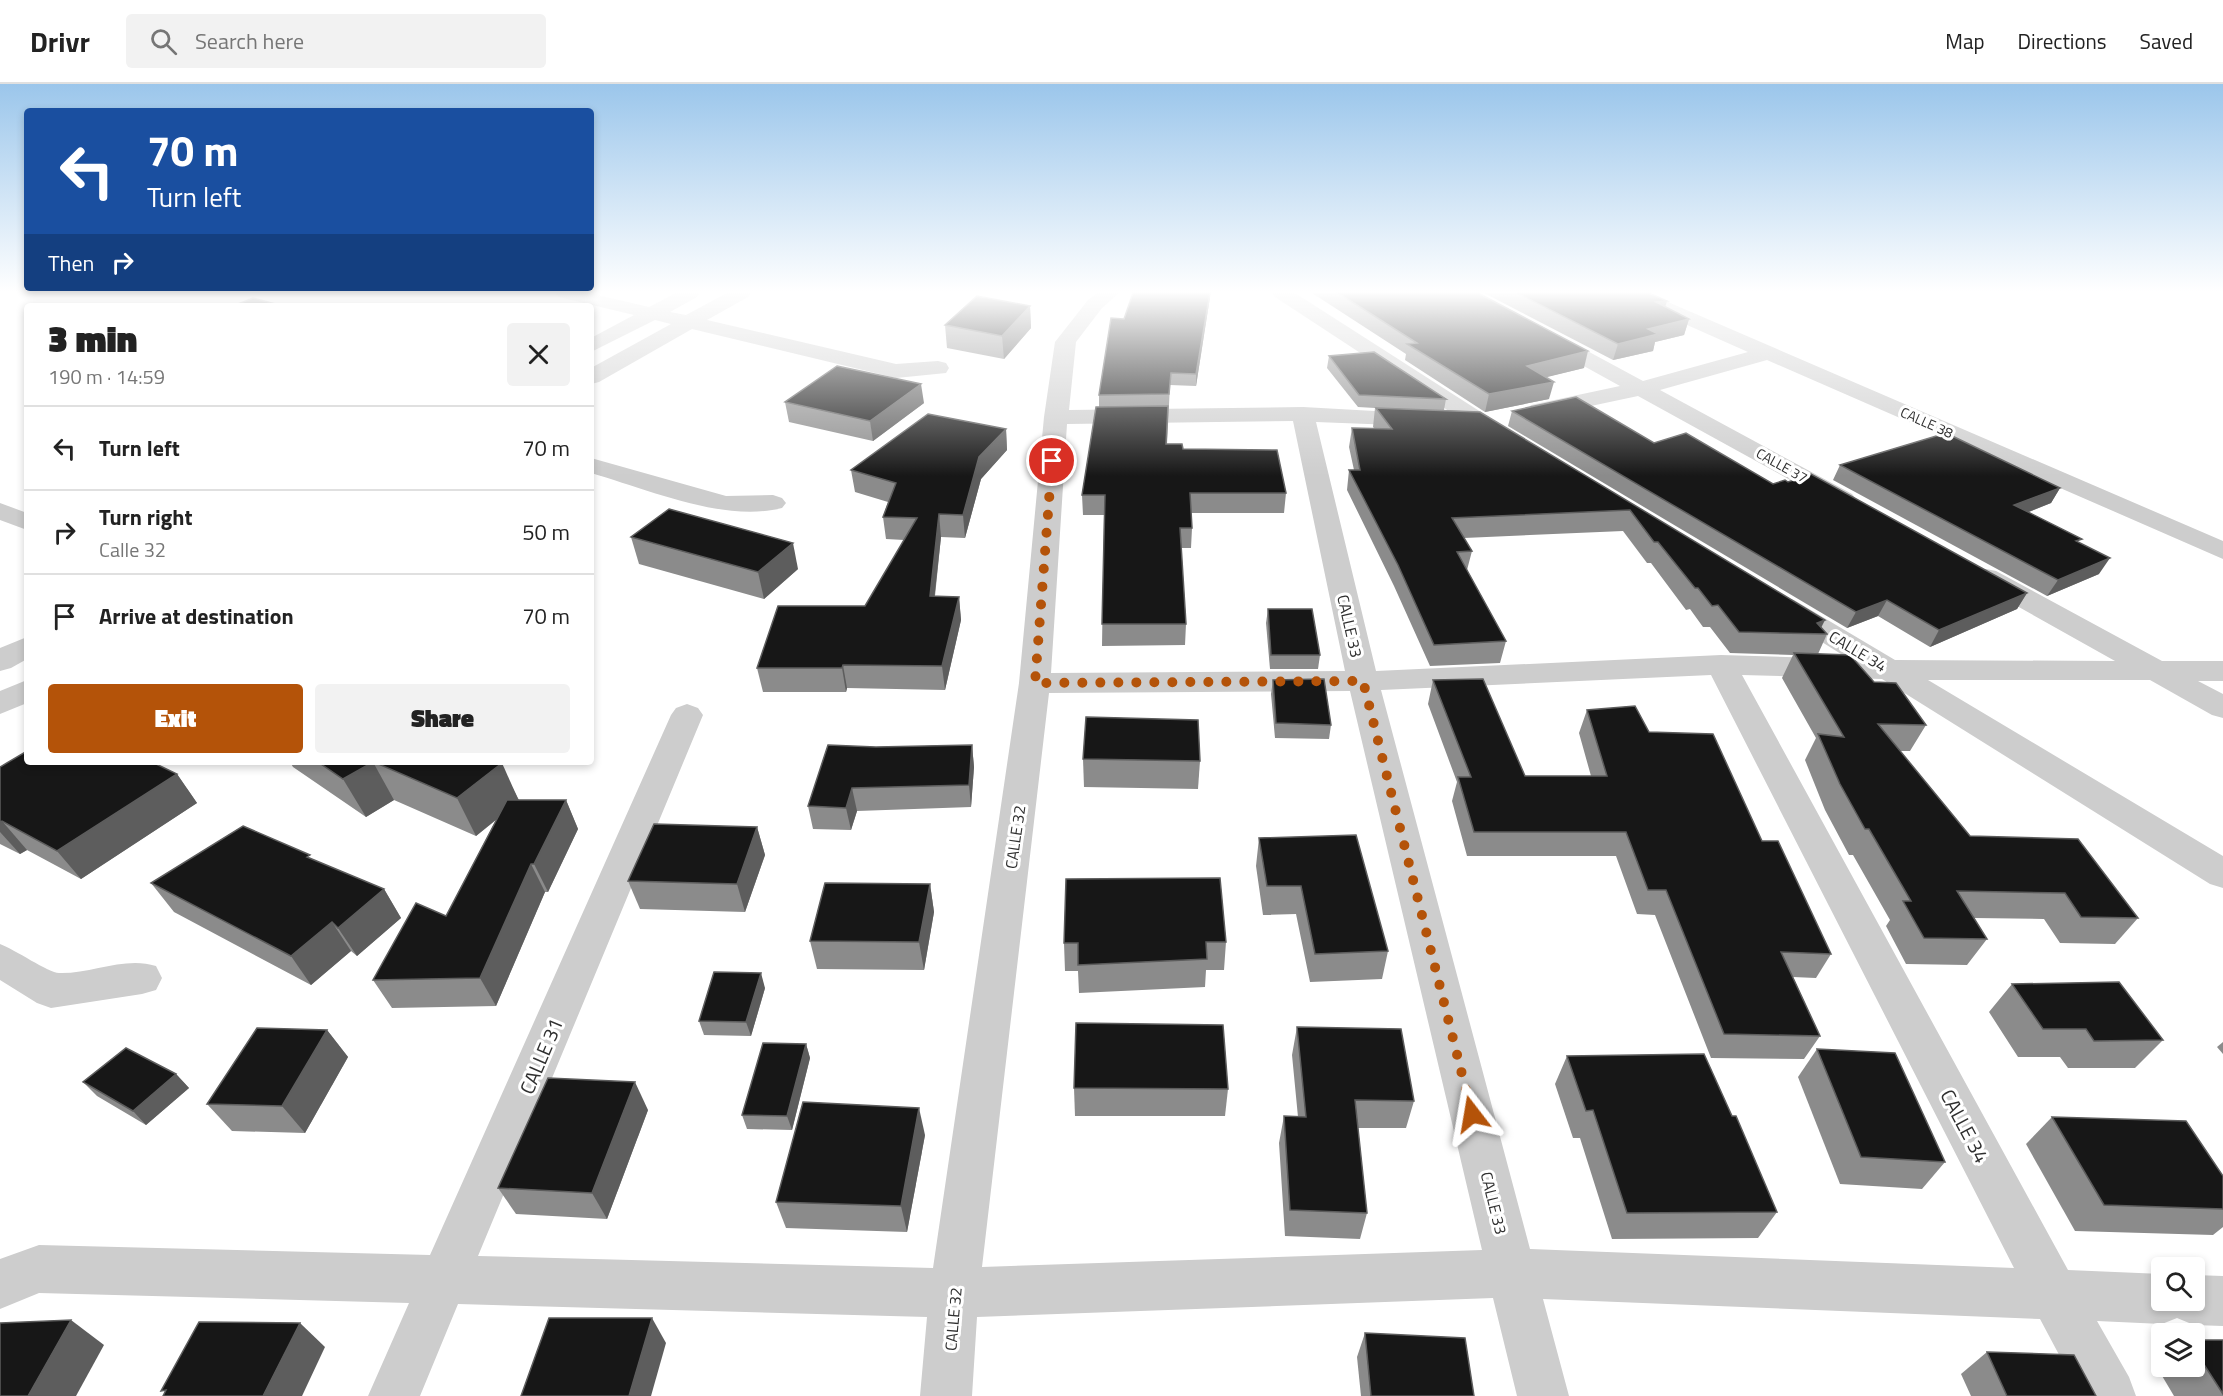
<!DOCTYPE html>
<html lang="en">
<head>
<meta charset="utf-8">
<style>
  :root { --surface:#fff; --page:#f2f2f2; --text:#222; --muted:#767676; --line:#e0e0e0; --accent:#b45309 }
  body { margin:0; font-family:"Titillium Web",sans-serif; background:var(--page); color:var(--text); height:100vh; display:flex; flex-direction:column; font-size:22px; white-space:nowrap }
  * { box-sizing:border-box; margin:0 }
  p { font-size:20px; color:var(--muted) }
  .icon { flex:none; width:33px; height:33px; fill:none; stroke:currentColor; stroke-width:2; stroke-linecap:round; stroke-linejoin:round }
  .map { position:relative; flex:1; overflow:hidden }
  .details { position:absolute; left:24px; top:219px; width:570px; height:462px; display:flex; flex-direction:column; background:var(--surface); border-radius:6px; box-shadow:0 3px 9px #0003 }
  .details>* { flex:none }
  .banner { position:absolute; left:24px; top:24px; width:570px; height:183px; border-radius:6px; box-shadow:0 3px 9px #0003; background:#1a4fa0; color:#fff; overflow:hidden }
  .buttons { position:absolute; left:2151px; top:1173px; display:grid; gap:12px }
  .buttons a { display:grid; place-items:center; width:54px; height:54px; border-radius:6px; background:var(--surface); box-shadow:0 3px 9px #0003; font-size:30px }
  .pin { position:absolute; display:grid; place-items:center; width:51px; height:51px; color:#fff; margin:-26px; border:3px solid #fff; border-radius:50%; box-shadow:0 2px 6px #0007 }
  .me { position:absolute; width:66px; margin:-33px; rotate:346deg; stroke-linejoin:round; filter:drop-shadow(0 0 4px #0008) }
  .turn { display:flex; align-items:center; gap:21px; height:126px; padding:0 24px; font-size:27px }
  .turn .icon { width:78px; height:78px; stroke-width:2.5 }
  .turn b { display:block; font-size:42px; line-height:51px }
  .then { display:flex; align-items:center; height:57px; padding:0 24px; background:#0003; gap:12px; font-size:22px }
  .round { display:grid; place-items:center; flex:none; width:63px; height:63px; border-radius:6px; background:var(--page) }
  .headline { display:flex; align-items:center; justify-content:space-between; height:102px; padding:0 24px }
  h1 { font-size:36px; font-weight:800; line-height:45px }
  .cta { display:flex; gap:12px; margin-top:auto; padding:12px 24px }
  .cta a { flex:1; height:69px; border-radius:6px; background:var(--accent); color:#fff; font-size:24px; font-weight:800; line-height:69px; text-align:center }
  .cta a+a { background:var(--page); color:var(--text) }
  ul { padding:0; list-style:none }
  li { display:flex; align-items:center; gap:18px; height:84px; padding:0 24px; border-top:2px solid var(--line) }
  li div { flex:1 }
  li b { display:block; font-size:22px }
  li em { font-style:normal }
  header { display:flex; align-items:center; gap:36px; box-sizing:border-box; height:84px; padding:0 30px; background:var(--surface); border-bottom:2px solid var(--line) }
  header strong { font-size:28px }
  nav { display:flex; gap:33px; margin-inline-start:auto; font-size:21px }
  .search { width:420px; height:54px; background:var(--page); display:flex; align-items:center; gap:15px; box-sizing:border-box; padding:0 21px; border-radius:6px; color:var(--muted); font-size:22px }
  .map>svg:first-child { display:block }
</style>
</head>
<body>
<header>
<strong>Drivr</strong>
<div class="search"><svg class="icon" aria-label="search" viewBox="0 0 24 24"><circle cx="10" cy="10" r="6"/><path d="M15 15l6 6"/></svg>Search here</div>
<nav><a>Map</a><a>Directions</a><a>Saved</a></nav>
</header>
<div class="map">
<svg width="2223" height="1312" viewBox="0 0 2223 1312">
  <rect width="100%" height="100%" fill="#fff"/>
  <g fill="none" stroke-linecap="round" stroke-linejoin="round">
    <g fill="#cdcdcd" fill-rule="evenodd">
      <polygon points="556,209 589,209 649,223 676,209 700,209 697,213 670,228 686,231 727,209 751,209 748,213 707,236 896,280 938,277 946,279 949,284 946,289 896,294 692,245 599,298 591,300 591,284 671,240 655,236 591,268 591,254 634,231 559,213"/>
      <path d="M 1097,209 L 1119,209 L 1102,224 L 1076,258 L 1069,326 L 1303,323 L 1428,330 L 1432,335 L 1428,340 L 1420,342 L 1316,338 L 1376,587 L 1721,571 L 1849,575 L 1774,528 L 1770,522 L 1774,516 L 1784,513 L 1794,516 L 1895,576 L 2115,577 L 1976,499 L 1972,493 L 1976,487 L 1986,485 L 1996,487 L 2162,577 L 2223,577 L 2223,597 L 2198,597 L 2223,610 L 2223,634 L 2212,631 L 2150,596 L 1928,596 L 2223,772 L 2223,804 L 2210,800 L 1882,595 L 1742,591 L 2068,1186 L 2162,1190 L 2162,1216 L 2194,1216 L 2194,1191 L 2223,1192 L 2223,1242 L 2194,1241 L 2177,1234 L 2162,1240 L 2097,1237 L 2129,1293 L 2136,1312 L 2081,1312 L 2040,1235 L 1543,1215 L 1569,1312 L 1517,1312 L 1493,1214 L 977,1233 L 972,1312 L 920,1312 L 927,1233 L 458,1220 L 420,1312 L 368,1312 L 409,1219 L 39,1209 L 0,1225 L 0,1175 L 39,1161 L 430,1171 L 671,631 L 676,624 L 687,620 L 698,624 L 703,631 L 478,1172 L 933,1184 L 1019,599 L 1044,333 L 1055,258 L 1088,216 ZM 1293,337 L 1345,587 L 1051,589 L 1067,340 ZM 1711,591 L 2014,1184 L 1530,1165 L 1381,606 ZM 1350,607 L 1482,1166 L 982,1183 L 1049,609 Z"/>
      <polygon points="1272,209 1295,209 1509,346 1513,351 1509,356 1501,358 1493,356 1275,213"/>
      <polygon points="1456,209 1480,209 1643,297 1748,268 1624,213 1621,209 1647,209 2223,457 2223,475 1767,276 1660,306 1852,410 1856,415 1852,420 1843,423 1834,420 1638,312 1539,333 1531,331 1527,326 1531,321 1620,302 1459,213"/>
      <path d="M 591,374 L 726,412 L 773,411 L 782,414 L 786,419 L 782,424 C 724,439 647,405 591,389 Z"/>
      <polygon points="0,419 27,429 27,446 0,436"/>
      <polygon points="27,553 27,575 11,584 0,587 0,564"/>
      <polygon points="27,596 27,619 0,630 0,607"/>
      <path d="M 0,860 C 14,865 49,889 59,889 C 91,890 125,872 156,882 L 162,894 L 156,906 L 142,910 L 51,924 L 37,919 L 0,896 Z"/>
    </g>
  </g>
  <g fill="#8b8b8b">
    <polygon points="1312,209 1478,209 1584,284 1546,293 1549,315 1485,328 1405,276 1406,270"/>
    <polygon points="1484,209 1649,209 1665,223 1689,235 1684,251 1655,258 1653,267 1613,276"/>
    <polygon points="1210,213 1196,302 1170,301 1167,360 1183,365 1286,409 1284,429 1191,429 1192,444 1191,464 1181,464 1186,540 1185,561 1102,562 1104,431 1083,431 1082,411 1099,323 1099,311 1124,235"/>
    <polygon points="1030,222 1031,244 1004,275 947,264 945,241"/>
    <polygon points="1329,272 1446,315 1444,326 1480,328 1821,543 1827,550 1818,570 1874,598 1926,641 1910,667 1900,667 1970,752 2138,834 2115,860 2060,859 2044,835 1974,834 1987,855 1967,881 1906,880 1886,842 1890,836 1853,771 1849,771 1825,726 1805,676 1816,654 1782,594 1793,571 1730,569 1710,543 1703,543 1690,525 1686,526 1651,479 1647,479 1623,447 1464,454 1472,467 1467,486 1506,557 1500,579 1430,582 1394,502 1347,406 1349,386 1354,386 1349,363 1352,344 1374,344 1373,343 1375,324 1358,323 1327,284"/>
    <polygon points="785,318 924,319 873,357 789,338"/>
    <polygon points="1512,327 1773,400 2027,509 2017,525 1930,563 1878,532 1847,544 1508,342"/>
    <polygon points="1006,345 1007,366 981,395 965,454 941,453 935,512 959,513 961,536 945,606 847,604 846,608 763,608 757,584 865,522 904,456 886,455 883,433 888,418 855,408 851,386"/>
    <polygon points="1840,381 2060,404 2051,419 2029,428 2079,459 2099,490 2047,512 1833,396"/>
    <polygon points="631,453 798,485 764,515 639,480"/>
    <polygon points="1268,525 1320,571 1318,585 1270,585 1266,539"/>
    <polygon points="1273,596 1331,641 1329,655 1275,654 1271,610"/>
    <polygon points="1433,596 1525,692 1591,692 1579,649 1587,626 1649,648 1762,757 1831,870 1816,894 1793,893 1820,952 1804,975 1711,974 1655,831 1637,830 1616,772 1467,772 1452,717 1457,698 1428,620"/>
    <polygon points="972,661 974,683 971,723 857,727 851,746 813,745 808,722 876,663"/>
    <polygon points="1083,675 1200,677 1198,705 1084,703"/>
    <polygon points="290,678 499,678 519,716 566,716 578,745 548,808 545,808 496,922 392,924 373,896 446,832 496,736 476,752 394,716 366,733 293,683"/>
    <polygon points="0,683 177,690 197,719 81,795 27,766 20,770 0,760"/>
    <polygon points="757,743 765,771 745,828 640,825 628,797"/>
    <polygon points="1259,754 1388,867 1382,895 1310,898 1296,830 1263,831 1256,782"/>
    <polygon points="312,775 384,805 401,834 357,872 351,867 311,901 174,828 151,799"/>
    <polygon points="930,800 934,828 924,886 817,885 810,857"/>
    <polygon points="1226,858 1224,886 1206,886 1205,903 1079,909 1078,887 1065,887 1064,859"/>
    <polygon points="2012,900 2163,956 2135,984 2068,984 2060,973 2018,973 1989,928"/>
    <polygon points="765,904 751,952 704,951 699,937"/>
    <polygon points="1297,943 1414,1017 1406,1044 1358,1044 1367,1129 1360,1155 1285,1152 1279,1059 1284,1032 1298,1033 1292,971"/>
    <polygon points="327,946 348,973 305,1049 232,1047 207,1020"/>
    <polygon points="2223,958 2223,970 2217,963"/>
    <polygon points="806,960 810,974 792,1046 747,1045 742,1031"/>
    <polygon points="1817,965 1945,1078 1922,1105 1840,1100 1798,993"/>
    <polygon points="1567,972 1732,1032 1777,1128 1758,1154 1612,1155 1580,1054 1573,1054 1555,1000"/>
    <polygon points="176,990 189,1004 146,1041 97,1012 83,998"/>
    <polygon points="1074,1004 1228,1005 1225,1032 1075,1032"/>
    <polygon points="648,1026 607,1135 516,1130 498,1104"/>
    <polygon points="2052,1033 2223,1092 2223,1143 2213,1151 2075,1147 2026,1060"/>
    <polygon points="925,1051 907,1148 786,1144 776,1118"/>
    <polygon points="1365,1249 1474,1312 1361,1312 1357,1273"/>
    <polygon points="2194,1256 2223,1256 2223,1312 2174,1312 2155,1280 2162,1275 2162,1282 2194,1282"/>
    <polygon points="1987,1268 2096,1312 1971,1312 1961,1290"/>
  </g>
  <g fill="#5d5d5d">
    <polygon points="1210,209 1210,213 1196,302 1196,290"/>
    <polygon points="1667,217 1662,233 1656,218"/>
    <polygon points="1030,222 1031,244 1004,275 1002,252"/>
    <polygon points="1689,235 1684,251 1655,258 1653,267 1613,276 1618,260 1648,245"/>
    <polygon points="1588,267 1584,284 1523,299 1527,282"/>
    <polygon points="1554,298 1549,315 1485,328 1489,310"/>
    <polygon points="921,300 924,319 873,357 870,337"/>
    <polygon points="1006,345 1007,366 981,395 965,454 963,431 979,373"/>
    <polygon points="2060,404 2051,419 2005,437 2014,421"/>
    <polygon points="939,430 941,453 932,535 930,512"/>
    <polygon points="793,459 798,485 764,515 758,488"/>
    <polygon points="2110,474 2099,490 2047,512 2058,496"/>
    <polygon points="2027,509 2017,525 1930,563 1939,546"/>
    <polygon points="959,513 961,536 945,606 942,582"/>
    <polygon points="1887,516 1878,532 1847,544 1856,528"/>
    <polygon points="1825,536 1818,550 1817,539"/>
    <polygon points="843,581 847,604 846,608 842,584"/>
    <polygon points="972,661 974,683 971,723 969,701"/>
    <polygon points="373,678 394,716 366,733 343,695"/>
    <polygon points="502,679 519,717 476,752 457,714"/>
    <polygon points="177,690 197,719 81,795 57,767"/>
    <polygon points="852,704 857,727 851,746 846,724"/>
    <polygon points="566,716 578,745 548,808 534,780"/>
    <polygon points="2,737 27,766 20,770 0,748 0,738"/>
    <polygon points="757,743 765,771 745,828 737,800"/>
    <polygon points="531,780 545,808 496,922 480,894"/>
    <polygon points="930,800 934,828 924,886 919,858"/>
    <polygon points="384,805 401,834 357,872 338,844"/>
    <polygon points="332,838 351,867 311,901 291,872"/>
    <polygon points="761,889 765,904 751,952 746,938"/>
    <polygon points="327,946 348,973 305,1049 282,1022"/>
    <polygon points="806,960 810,974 792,1046 787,1032"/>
    <polygon points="176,990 189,1004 146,1041 133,1027"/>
    <polygon points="635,998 648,1026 607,1135 592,1109"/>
    <polygon points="919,1024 925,1051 907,1148 901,1122"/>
    <polygon points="652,1234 666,1259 651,1312 629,1312"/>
    <polygon points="71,1236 104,1261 76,1312 28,1312"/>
    <polygon points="300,1239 325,1263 302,1312 263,1312"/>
  </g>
  <g fill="#171717" stroke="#5d5d5d" stroke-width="1.5">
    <polygon points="1133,209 1210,209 1196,290 1171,289 1169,310 1099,311 1111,234 1124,235"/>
    <polygon points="1338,209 1478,209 1588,267 1527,282 1554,298 1489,310 1407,260 1417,259"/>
    <polygon points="1517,209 1649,209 1667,217 1656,218 1689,235 1648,245 1658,250 1618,260"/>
    <polygon points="977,212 1030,222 1002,252 945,241"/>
    <polygon points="253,214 283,222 233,222"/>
    <polygon points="1374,268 1446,315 1359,311 1329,272"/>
    <polygon points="837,282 921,300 870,337 785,318"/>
    <polygon points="1576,313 1654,359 1686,349 1773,400 1785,396 1788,398 1811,390 2027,509 1939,546 1887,516 1856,528 1512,327"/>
    <polygon points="1168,322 1166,360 1182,360 1183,365 1277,366 1286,409 1190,409 1192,444 1180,444 1186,540 1102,540 1105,411 1082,411 1096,323"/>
    <polygon points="1376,324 1480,328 1825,536 1817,539 1827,550 1739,548 1718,521 1712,522 1698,504 1695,504 1658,458 1654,458 1630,426 1452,434 1472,467 1457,468 1506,557 1434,561 1398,481 1349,386 1360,386 1352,344 1392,345"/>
    <polygon points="928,330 1006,345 979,373 963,431 939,430 930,512 959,513 942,582 843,581 842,584 757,584 778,522 865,522 917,434 883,433 896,399 851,386"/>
    <polygon points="1946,349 2060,404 2014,421 2082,455 2076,457 2110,474 2058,496 1840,381"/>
    <polygon points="669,425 793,459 758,488 631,453"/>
    <polygon points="1268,525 1312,525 1320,571 1271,571"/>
    <polygon points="1794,569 1850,571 1874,598 1896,599 1926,641 1878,640 1970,752 2078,755 2138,834 2081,833 2065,809 1957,807 1987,855 1924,854 1903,817 1911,817 1869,745 1865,745 1840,700 1818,650 1844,653"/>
    <polygon points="1324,595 1331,641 1276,639 1273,596"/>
    <polygon points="1483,595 1525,692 1607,692 1587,626 1635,622 1649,648 1713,650 1762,757 1778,757 1831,870 1781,868 1820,952 1724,950 1666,806 1648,806 1626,748 1474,748 1458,693 1471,693 1433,596"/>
    <polygon points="1086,633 1198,636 1200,677 1083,675"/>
    <polygon points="828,661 876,663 972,661 969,701 852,704 846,724 808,722"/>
    <polygon points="27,667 27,678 152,678 177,690 57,767 2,737 0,738 0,683"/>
    <polygon points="318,678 373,678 343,695"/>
    <polygon points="374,678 499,678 502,679 457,714"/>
    <polygon points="507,716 566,716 534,780 531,780 480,894 373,896 416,819 446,832"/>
    <polygon points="654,740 757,743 737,800 628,797"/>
    <polygon points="243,742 310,771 307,773 384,805 338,844 332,838 291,872 151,799"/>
    <polygon points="1356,751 1388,867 1315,870 1301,802 1267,802 1259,754"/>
    <polygon points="1220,794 1226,858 1206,858 1207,875 1078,881 1078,859 1064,859 1066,795"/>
    <polygon points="825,799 930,800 919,858 810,857"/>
    <polygon points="714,888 761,889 746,938 699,937"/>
    <polygon points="2119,898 2163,956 2094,957 2086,945 2043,945 2012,900"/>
    <polygon points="1076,939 1223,941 1228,1005 1074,1004"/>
    <polygon points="1297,943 1401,945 1414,1017 1355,1016 1367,1129 1290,1126 1284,1032 1306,1033"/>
    <polygon points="257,944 327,946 282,1022 207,1020"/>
    <polygon points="763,959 806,960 787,1032 742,1031"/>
    <polygon points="126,964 176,990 133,1027 83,998"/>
    <polygon points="1817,965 1895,969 1945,1078 1861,1073"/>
    <polygon points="1704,970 1732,1032 1736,1032 1777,1128 1627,1129 1593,1026 1586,1027 1567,972"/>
    <polygon points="548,994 635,998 592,1109 498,1104"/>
    <polygon points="803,1018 919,1024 901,1122 776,1118"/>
    <polygon points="2052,1033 2186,1037 2223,1092 2223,1125 2104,1121"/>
    <polygon points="549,1234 652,1234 629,1312 521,1312"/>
    <polygon points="71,1236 28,1312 0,1312 0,1239"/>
    <polygon points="199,1238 300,1239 263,1312 163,1312 166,1306 161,1307"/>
    <polygon points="1365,1249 1465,1254 1474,1312 1371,1312"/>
    <polygon points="2194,1256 2223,1256 2223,1310 2194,1265"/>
    <polygon points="1987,1268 2074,1271 2096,1312 2007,1312"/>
  </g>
  <linearGradient id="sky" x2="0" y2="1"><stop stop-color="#9bc6eb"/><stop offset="0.53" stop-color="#fff"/><stop offset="1" stop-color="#fff" stop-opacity="0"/></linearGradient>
  <rect width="2223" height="392" fill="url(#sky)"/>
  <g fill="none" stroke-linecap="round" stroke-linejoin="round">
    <polyline stroke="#b45309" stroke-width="10" stroke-dasharray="0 18" points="1052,377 1035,599 1363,597 1472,1030"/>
  </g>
  <g text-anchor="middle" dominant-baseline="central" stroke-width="6" stroke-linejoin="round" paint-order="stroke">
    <g font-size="14" fill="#303030" stroke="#fff">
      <text transform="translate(1927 338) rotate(24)">CALLE 38</text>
      <text transform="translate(1782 381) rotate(29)">CALLE 37</text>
    </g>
    <g font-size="16" fill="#303030" stroke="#fff">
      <text transform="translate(1350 542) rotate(77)">CALLE 33</text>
      <text transform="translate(1858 567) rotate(31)">CALLE 34</text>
      <text transform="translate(1015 753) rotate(-82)">CALLE 32</text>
      <text transform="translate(1494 1119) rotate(76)">CALLE 33</text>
      <text transform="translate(953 1235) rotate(-85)">CALLE 32</text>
    </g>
    <g font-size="20" fill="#303030" stroke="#fff">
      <text transform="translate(541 972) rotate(-67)">CALLE 31</text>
      <text transform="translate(1965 1042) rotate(62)">CALLE 34</text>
    </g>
  </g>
</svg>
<div class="buttons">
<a><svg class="icon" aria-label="search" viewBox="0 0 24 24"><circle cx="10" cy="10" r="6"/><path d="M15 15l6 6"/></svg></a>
<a><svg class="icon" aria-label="layers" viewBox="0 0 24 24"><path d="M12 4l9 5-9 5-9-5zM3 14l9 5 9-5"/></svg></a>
</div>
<div class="pin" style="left:1052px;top:377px;background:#d93025"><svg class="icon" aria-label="arrive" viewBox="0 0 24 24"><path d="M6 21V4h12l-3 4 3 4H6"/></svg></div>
<svg class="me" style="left:1472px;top:1030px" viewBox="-20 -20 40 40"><path d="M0-17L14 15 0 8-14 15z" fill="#b45309" stroke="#fff" stroke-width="4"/></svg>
<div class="banner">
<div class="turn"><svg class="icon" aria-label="left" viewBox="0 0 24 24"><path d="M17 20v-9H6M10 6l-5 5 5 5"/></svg><div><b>70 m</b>Turn left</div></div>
<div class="then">Then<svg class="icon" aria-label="right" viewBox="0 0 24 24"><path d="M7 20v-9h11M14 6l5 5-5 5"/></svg></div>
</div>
<section class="details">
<div class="headline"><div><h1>3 min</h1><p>190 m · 14:59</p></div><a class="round"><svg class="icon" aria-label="close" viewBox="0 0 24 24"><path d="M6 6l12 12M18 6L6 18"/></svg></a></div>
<ul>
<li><svg class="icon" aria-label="left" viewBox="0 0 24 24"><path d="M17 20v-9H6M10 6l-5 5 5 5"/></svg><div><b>Turn left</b></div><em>70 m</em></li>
<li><svg class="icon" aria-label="right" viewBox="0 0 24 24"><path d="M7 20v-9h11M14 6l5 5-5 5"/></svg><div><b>Turn right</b><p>Calle 32</p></div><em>50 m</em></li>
<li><svg class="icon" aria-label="arrive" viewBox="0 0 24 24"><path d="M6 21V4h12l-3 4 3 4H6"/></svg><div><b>Arrive at destination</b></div><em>70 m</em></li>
</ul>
<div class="cta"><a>Exit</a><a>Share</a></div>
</section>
</div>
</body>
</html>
